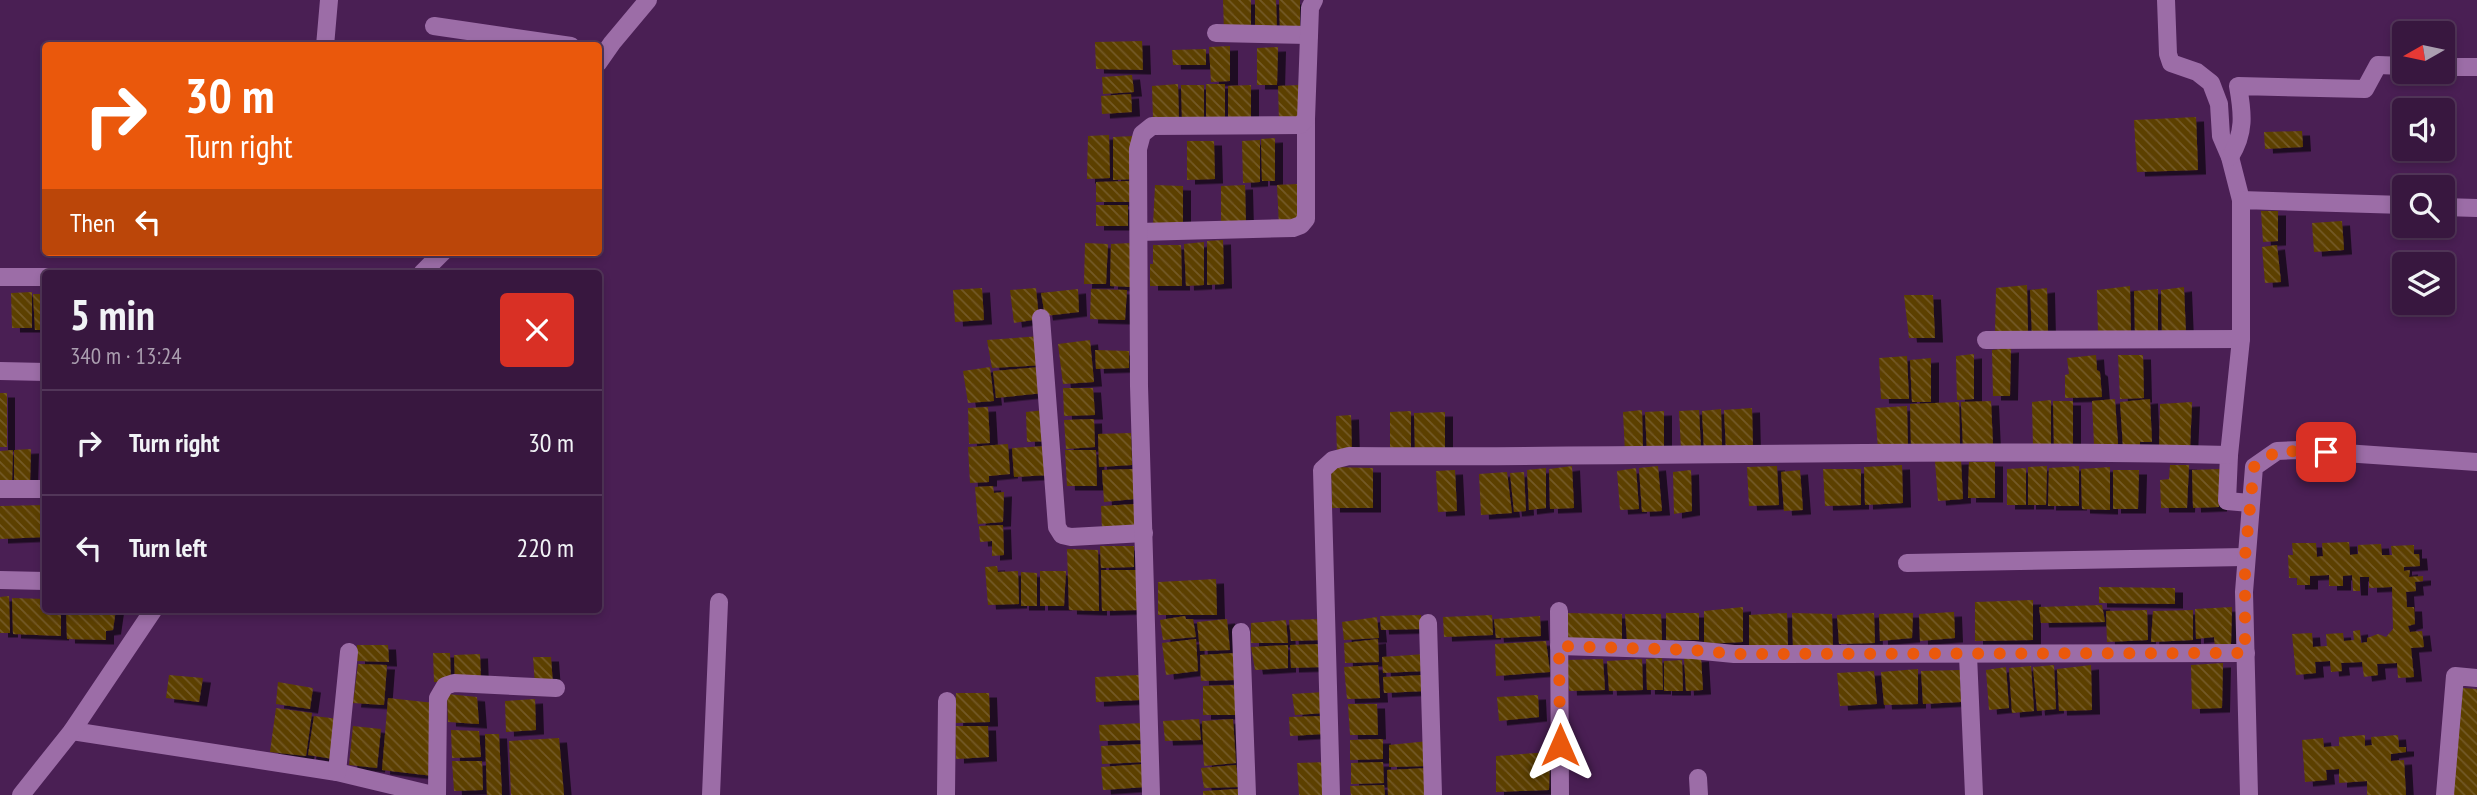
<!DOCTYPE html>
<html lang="en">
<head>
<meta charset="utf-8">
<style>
  :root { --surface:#38173f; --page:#43244a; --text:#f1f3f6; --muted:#ab9fb0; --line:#523659 }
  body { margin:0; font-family:"PT Sans Narrow",sans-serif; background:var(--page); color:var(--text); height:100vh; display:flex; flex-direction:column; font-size:26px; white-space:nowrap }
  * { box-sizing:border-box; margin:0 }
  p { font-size:23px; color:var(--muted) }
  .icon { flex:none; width:38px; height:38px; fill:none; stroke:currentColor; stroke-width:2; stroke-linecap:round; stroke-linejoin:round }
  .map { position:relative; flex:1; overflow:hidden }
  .drawer { position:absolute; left:42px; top:270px; width:560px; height:343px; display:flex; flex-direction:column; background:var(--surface); border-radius:7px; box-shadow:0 4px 10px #0003,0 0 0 2px var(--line) }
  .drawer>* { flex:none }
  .guide { position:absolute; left:42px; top:42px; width:560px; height:214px; border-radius:7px; box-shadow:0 4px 10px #0003,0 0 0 2px var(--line); background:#ea580c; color:#fff; overflow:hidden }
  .needle { width:46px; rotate:261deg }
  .buttons { position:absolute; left:2392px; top:21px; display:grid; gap:14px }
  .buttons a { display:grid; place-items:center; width:63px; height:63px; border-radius:7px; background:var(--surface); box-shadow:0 4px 10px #0003,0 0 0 2px var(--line); font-size:35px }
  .pin { position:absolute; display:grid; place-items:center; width:60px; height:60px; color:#fff; margin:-30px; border-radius:14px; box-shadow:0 4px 10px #0006 }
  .me { position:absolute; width:77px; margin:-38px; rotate:0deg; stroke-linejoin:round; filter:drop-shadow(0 0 5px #0008) }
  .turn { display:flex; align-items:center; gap:24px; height:147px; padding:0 28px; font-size:32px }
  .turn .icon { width:91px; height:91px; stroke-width:2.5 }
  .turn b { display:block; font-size:49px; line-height:60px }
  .then { display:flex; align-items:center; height:66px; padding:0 28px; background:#0003; gap:14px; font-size:26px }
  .round { display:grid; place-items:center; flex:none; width:74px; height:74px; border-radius:7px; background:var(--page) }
  .overview { display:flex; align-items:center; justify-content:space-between; height:119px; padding:0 28px }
  h1 { font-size:42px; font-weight:700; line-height:52px }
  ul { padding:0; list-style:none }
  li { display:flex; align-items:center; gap:21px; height:105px; padding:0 28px; border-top:2px solid var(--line) }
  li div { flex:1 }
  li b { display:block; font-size:26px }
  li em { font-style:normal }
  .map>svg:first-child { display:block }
</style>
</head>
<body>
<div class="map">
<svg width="2477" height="795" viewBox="0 0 2477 795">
  <defs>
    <pattern id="building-back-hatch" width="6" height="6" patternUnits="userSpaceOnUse" patternTransform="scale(1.75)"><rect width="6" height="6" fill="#5c3f01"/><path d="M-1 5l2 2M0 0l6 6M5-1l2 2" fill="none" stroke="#745a26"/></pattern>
    <filter id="shadow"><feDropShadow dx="8" dy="4.5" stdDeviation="0" flood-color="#0009"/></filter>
  </defs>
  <rect width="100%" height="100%" fill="#4a1f54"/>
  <g fill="url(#building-back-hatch)" filter="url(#shadow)">
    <polygon points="1223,0 1251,0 1251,31 1224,31"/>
    <polygon points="1255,0 1276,0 1277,30 1255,31"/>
    <polygon points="1279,0 1300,0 1300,29 1280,31"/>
    <polygon points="1142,41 1143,70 1096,69 1095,42"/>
    <polygon points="1230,46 1230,81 1211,82 1209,47"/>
    <polygon points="1278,47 1277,85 1257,85 1257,48"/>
    <polygon points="1206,49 1206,65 1173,65 1172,50"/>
    <polygon points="1132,75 1134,92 1103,94 1102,77"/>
    <polygon points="1178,84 1179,120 1153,119 1152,86"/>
    <rect x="1206" y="84" width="19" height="37"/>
    <polygon points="1181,85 1204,85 1204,119 1182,120"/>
    <polygon points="1251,85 1251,121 1228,122 1228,86"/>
    <polygon points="1299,85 1298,121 1279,122 1278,86"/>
    <polygon points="1131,94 1132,112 1102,114 1101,96"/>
    <polygon points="2196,117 2198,170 2137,172 2134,120"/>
    <polygon points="2302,131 2303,147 2265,149 2264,132"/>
    <polygon points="1109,135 1110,178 1087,179 1088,136"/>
    <polygon points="1134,136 1134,179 1113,180 1113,137"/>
    <polygon points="1275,138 1275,181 1262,181 1261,139"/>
    <polygon points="1260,140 1260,182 1243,183 1242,141"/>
    <polygon points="1187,141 1214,141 1215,179 1187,180"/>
    <polygon points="1130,181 1131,202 1096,202 1096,182"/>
    <polygon points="1298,184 1297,225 1279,226 1277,185"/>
    <polygon points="1155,185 1183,186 1183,226 1153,226"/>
    <polygon points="1245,185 1246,226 1221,227 1221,186"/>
    <rect x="1096" y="205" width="32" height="21"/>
    <polygon points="2261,211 2278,211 2278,241 2263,242"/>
    <polygon points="2342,221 2344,250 2314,252 2312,223"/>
    <polygon points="1223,240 1224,284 1207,285 1207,241"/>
    <polygon points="1204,242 1204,285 1186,286 1184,244"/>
    <polygon points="1085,243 1108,244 1106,284 1084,284"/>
    <polygon points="1131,243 1131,287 1110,286 1111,244"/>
    <polygon points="1153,245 1181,245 1182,286 1150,286 1150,264 1153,264"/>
    <polygon points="2277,245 2281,282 2265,283 2262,247"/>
    <polygon points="2027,285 2028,332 1995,333 1996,288"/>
    <polygon points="2130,286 2131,333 2098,334 2097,290"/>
    <polygon points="2184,287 2186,335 2162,336 2161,290"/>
    <polygon points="982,288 984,320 955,322 953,290"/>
    <polygon points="1036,288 1039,319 1014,323 1010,290"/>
    <polygon points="2047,288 2048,334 2032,335 2030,290"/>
    <polygon points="1078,289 1079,312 1045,316 1041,293"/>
    <polygon points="1091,289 1127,290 1125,320 1090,319"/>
    <polygon points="2158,289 2158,335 2135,335 2134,291"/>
    <polygon points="32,292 32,328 12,328 11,293"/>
    <polygon points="33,294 46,294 46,330 35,330"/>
    <polygon points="1904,295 1933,295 1935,338 1909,338"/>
    <polygon points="1041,336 1044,365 992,368 987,340"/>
    <polygon points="1090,340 1094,382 1063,384 1058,344"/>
    <polygon points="2011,348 2010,396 1993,396 1992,350"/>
    <polygon points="1095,350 1129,351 1129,368 1096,369"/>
    <polygon points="1974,354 1974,399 1957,400 1956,356"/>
    <polygon points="2096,355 2097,370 2100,372 2102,397 2065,398 2065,375 2069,374 2067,358"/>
    <polygon points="2118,355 2143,355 2144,398 2120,399"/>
    <polygon points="1907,356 1909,399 1881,399 1879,358"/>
    <polygon points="1931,358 1931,402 1912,402 1910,360"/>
    <polygon points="990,367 994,401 968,403 963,371"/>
    <polygon points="1041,367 1044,393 996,398 993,371"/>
    <polygon points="1063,388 1093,388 1095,415 1064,416"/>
    <rect x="0" y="393" width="7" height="54"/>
    <polygon points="2115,399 2118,444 2094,445 2092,401"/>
    <polygon points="2150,399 2152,442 2140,442 2140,447 2123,448 2120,402"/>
    <polygon points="2051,400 2051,447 2033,448 2032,402"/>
    <polygon points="1991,401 1993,445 1963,447 1961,402"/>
    <polygon points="2053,401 2073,401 2073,448 2054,448"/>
    <polygon points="1959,402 1960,445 1911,445 1910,404"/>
    <polygon points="2192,402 2190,451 2159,450 2160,404"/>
    <polygon points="1907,406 1908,449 1878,449 1875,408"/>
    <polygon points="988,407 990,443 969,444 968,408"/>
    <polygon points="1752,408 1753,448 1726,450 1724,410"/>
    <polygon points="1721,409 1722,449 1704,450 1702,411"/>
    <polygon points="1046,410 1048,441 1027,442 1026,412"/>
    <polygon points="1642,410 1643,451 1625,453 1623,412"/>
    <polygon points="1699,410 1701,449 1681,450 1679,411"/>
    <polygon points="1411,411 1411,451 1390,452 1390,412"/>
    <polygon points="1664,411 1664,452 1647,453 1645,412"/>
    <polygon points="1445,412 1445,450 1415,451 1414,413"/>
    <polygon points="1351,415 1352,454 1337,454 1336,416"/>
    <polygon points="1094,419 1095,447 1066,449 1064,420"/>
    <polygon points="1131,433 1132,465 1099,467 1098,434"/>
    <polygon points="1008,444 1010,474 989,476 989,482 970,483 968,447"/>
    <polygon points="1048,446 1050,475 1014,477 1012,448"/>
    <polygon points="31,449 30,484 14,484 14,450"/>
    <polygon points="13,450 12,483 0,484 0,451"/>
    <polygon points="1065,450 1096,450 1097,486 1067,486"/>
    <polygon points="1961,460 1963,499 1938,501 1935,461"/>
    <polygon points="1969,462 1995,462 1995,498 1968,498"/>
    <polygon points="1902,465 1903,503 1865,505 1864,467"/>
    <polygon points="2170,465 2189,465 2187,508 2161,508 2160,480 2169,479"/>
    <polygon points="1572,466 1574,508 1550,509 1549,469"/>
    <polygon points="1658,466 1662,511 1642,512 1639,468"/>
    <polygon points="1777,466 1779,505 1749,506 1747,467"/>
    <polygon points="2047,466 2046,505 2028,505 2028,467"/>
    <polygon points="2079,466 2079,506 2048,506 2049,468"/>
    <polygon points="1331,467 1373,468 1373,508 1332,508"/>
    <polygon points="2110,467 2110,510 2082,509 2081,469"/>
    <polygon points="1546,468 1546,508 1529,510 1527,470"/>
    <polygon points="1636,468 1639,509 1620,510 1617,471"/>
    <polygon points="2026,468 2026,505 2007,505 2007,469"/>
    <polygon points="1133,469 1135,499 1104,502 1102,470"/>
    <polygon points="1823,469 1861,469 1861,505 1825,506"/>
    <polygon points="2220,469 2219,507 2193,508 2192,470"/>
    <polygon points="1455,470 1457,511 1438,512 1436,471"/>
    <polygon points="1691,470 1692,511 1674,514 1673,472"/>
    <polygon points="1800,470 1803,510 1784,511 1781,472"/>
    <polygon points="2113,470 2139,470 2138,509 2113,509"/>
    <polygon points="1507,472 1512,513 1481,515 1479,474"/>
    <polygon points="1524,472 1526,511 1514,512 1510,473"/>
    <polygon points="993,486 994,493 1004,492 1003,522 978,524 975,487"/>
    <polygon points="1136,504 1135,528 1102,530 1101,506"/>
    <polygon points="46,505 46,537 0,539 0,506"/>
    <polygon points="1003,525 1004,555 992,556 992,541 980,542 979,526"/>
    <polygon points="2349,542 2350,555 2358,554 2358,545 2381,544 2382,555 2392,555 2391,546 2414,545 2414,554 2419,554 2420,566 2404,567 2404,571 2410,570 2409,577 2423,576 2423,581 2415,582 2416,591 2406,592 2407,607 2414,607 2415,624 2408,626 2410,632 2422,631 2424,647 2411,648 2414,677 2398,678 2397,663 2377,664 2378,675 2364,677 2362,662 2341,663 2342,671 2331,672 2330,661 2315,662 2316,673 2296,675 2292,634 2312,633 2313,647 2327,646 2326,634 2343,633 2344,641 2354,640 2353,631 2360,630 2361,643 2367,642 2367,638 2378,634 2386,637 2393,629 2392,587 2369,588 2369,577 2360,577 2360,591 2353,591 2352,575 2343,576 2343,586 2329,586 2329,575 2310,576 2310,585 2297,585 2297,578 2289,578 2288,555 2293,555 2292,543 2316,543 2317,557 2323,556 2322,543"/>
    <polygon points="1100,546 1134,546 1134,567 1101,568"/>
    <polygon points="1067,549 1098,550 1099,611 1069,610"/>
    <polygon points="997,566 998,572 1018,571 1019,604 988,605 985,567"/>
    <polygon points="1101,570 1139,570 1139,610 1102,611"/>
    <polygon points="1040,571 1066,571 1064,606 1040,606"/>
    <polygon points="1021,572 1037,573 1037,606 1021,606"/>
    <polygon points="1216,579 1217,615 1158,615 1158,582"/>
    <polygon points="2099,587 2175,588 2175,604 2099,603"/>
    <polygon points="9,596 10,633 0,633 0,597"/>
    <polygon points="12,598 46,599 46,609 61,609 61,636 13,634"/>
    <polygon points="2033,600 2033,640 1975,641 1975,602"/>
    <polygon points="2102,605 2105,622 2041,623 2039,607"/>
    <polygon points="1743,607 1743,642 1704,644 1704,611"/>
    <polygon points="2232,607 2231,644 2215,646 2214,637 2196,639 2195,609"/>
    <polygon points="66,609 116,609 113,630 106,631 106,640 67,639"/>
    <polygon points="2147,610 2148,640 2107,642 2106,611"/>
    <polygon points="2193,610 2193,640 2151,642 2153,611"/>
    <polygon points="1954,612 1955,638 1920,641 1919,614"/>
    <polygon points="1564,613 1622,614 1622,640 1569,641"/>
    <rect x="1666" y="613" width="33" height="27"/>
    <polygon points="1787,613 1788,647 1749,647 1749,615"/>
    <polygon points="1792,613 1832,614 1833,647 1793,647"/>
    <polygon points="1874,613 1875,643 1839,644 1837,615"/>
    <polygon points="1913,613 1912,638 1880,641 1879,614"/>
    <polygon points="1625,614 1661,614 1662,641 1627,640"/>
    <polygon points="1421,615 1422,629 1381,630 1380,616"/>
    <polygon points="1492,615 1493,635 1444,637 1443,617"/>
    <polygon points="1185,616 1186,619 1193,619 1196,637 1163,640 1160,620"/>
    <polygon points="1540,616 1541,636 1496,638 1494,619"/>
    <polygon points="1377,617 1379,638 1344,640 1342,622"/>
    <polygon points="1227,619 1230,650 1200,651 1197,622"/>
    <polygon points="1321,619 1322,640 1291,641 1289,620"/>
    <polygon points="1286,620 1288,643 1251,643 1251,623"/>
    <polygon points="1196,639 1198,671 1166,675 1162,643"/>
    <polygon points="1378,639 1379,662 1345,663 1344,643"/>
    <polygon points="1546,641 1550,672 1496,676 1495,644"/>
    <polygon points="1323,644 1324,667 1291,668 1290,645"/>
    <polygon points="357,645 388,645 389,662 357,661"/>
    <polygon points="1288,645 1288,668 1255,670 1251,647"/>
    <polygon points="433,653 450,653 451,682 434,682"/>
    <polygon points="1235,653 1236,680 1201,681 1200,655"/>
    <polygon points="480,654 481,681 455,681 454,655"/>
    <polygon points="1425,654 1425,671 1383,673 1382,657"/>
    <polygon points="533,657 551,657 553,685 535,685"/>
    <polygon points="1701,657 1703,690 1686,691 1684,658"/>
    <polygon points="1662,658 1663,690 1647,690 1646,659"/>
    <polygon points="1603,659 1605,690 1569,691 1567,660"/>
    <polygon points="1642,659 1643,690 1609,691 1607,661"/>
    <polygon points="1682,660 1683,691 1664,691 1664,661"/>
    <polygon points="2223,663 2222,708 2192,709 2191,665"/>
    <polygon points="358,664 387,665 384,705 353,703"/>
    <polygon points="1378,665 1380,698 1347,699 1344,667"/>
    <polygon points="2054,665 2056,709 2037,711 2033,667"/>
    <polygon points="2091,665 2092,710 2059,711 2057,669"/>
    <polygon points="2031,666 2034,711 2012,713 2009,668"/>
    <polygon points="2006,667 2009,708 1989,710 1986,670"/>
    <polygon points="1918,669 1918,704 1884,705 1881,672"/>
    <polygon points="1960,670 1961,702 1923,704 1921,671"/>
    <polygon points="1874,671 1877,704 1840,706 1837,673"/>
    <polygon points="169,675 203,678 199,702 166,698"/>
    <polygon points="1139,675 1141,700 1096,702 1095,677"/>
    <polygon points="1425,675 1426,691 1384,693 1383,677"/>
    <polygon points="278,682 313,688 310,709 276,704"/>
    <polygon points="1235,685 1235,715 1203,715 1203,686"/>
    <polygon points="2463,688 2477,689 2477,795 2453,795"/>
    <polygon points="1325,692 1325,713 1295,715 1292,694"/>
    <polygon points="956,693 989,693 990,722 955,723"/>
    <polygon points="447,694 477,697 479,724 448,722"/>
    <polygon points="1538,695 1539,717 1499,721 1497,697"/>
    <polygon points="388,698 434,703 433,776 382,770"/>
    <polygon points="535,699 536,730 506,732 505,701"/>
    <polygon points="1348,704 1377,704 1378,735 1350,735"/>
    <polygon points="276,708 312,713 306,756 270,752"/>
    <polygon points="314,716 339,719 333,759 308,755"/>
    <polygon points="1324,716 1324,734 1290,736 1289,717"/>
    <polygon points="1199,719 1201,740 1165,741 1163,721"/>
    <polygon points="1233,719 1236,763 1204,766 1202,721"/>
    <polygon points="1144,723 1144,740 1100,741 1099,725"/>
    <polygon points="353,726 381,729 377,768 349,765"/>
    <polygon points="955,726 988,726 989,757 956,759"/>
    <polygon points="451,730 479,731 481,757 452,758"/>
    <polygon points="485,734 499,734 502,795 487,795"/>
    <polygon points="2365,735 2365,746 2372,745 2371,737 2398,735 2399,747 2406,747 2406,752 2391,754 2391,761 2404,760 2406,795 2367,795 2367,781 2339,783 2339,769 2326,770 2327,780 2305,782 2302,740 2323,738 2324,747 2339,746 2339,737"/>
    <polygon points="559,738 564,795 511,795 509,741"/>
    <polygon points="1383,739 1383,759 1350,760 1350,740"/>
    <polygon points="1429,741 1429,766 1389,767 1389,745"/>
    <polygon points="1144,744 1145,762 1102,764 1101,746"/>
    <polygon points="1550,752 1549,790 1496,792 1496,756"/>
    <polygon points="452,761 482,761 483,790 454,791"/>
    <polygon points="1327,762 1328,795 1299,795 1297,763"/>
    <polygon points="1383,762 1384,783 1351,784 1351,763"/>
    <polygon points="1145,764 1146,787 1103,790 1101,767"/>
    <polygon points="1236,765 1239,787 1204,788 1201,768"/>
    <polygon points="1428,768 1428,795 1388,795 1387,770"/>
    <polygon points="1384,785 1385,795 1351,795 1350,786"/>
    <polygon points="1238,789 1238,795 1203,795 1203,791"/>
  </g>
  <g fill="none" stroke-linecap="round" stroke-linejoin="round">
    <g stroke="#9c6da7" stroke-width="18">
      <polyline points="2166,0 2168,54 2171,63 2197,72 2211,83 2219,104 2221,136 2230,157 2241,200"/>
      <polyline points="434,26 571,46"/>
      <polyline points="1216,33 1309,35"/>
      <polyline points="325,46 329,0"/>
      <polyline points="598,63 612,43 648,0"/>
      <polyline points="2443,67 2477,67"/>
      <path d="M 2230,157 C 2245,133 2243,114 2238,86 L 2365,89 L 2378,65 L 2404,66"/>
      <polyline points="2443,207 2477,208"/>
      <polyline points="1139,232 1293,228 1301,225 1306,219 1306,119"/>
      <polyline points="422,273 443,252"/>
      <polyline points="0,277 46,277"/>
      <polyline points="1041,318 1057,527 1062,535 1071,537 1144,533"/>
      <polyline points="1986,340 2241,339"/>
      <polyline points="0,371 46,372"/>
      <polyline points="2229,455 2227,501 2250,503"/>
      <polyline points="0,489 46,489"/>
      <polyline points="1907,563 2245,557"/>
      <polyline points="0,580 46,581"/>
      <polyline points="1559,611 1560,795"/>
      <polyline points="1428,623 1433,795"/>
      <polyline points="1241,632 1247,795"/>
      <polyline points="1559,646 1693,650 1734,654 2246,653"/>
      <polyline points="1968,655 1974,795"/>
      <polyline points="72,731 337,772 433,795"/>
      <polyline points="337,772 349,652"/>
      <polyline points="1698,778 1699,795"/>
      <polyline points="21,795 72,731 154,609"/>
      <polyline points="437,795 438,698 445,686 454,683 556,688"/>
      <polyline points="711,795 719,602"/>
      <polyline points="946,795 947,701"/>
      <polyline points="1151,795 1139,386 1138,149 1142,134 1152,126 1300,125 1306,119 1310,8 1314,0"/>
      <path d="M 1331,795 L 1322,470 L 1333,460 L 1349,456 C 1643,458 1936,448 2229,455 L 2241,339 L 2241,200 L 2404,205"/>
      <polyline points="2249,795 2244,592 2254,467 2277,451 2300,450 2477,462"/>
      <polyline points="2445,795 2455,676 2477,678"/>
    </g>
  </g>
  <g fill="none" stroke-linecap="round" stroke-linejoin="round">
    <polyline stroke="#ea580c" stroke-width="12" stroke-dasharray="0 21.6" points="1560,745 1559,646 1693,650 1734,654 2245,653 2245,557 2254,467 2277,451 2326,452"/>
  </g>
</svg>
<div class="buttons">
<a><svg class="needle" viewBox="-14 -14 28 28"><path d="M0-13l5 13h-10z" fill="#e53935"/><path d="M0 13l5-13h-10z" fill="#ab9fb0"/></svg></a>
<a><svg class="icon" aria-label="sound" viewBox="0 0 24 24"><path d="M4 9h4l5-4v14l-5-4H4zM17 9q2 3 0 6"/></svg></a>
<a><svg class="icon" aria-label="search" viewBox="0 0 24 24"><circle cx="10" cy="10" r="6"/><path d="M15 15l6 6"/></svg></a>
<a><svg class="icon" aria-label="layers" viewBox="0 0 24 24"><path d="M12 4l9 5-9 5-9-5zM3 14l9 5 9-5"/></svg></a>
</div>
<div class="pin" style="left:2326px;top:452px;background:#d93025"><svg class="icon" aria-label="arrive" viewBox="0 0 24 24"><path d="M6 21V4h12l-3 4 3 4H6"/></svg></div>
<svg class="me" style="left:1560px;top:745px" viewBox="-20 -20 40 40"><path d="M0-17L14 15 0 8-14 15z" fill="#ea580c" stroke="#fff" stroke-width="4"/></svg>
<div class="guide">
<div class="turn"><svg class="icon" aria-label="right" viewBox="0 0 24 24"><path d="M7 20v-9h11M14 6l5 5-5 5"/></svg><div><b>30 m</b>Turn right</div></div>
<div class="then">Then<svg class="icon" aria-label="left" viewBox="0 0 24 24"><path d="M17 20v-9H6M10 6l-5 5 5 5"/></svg></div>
</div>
<section class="drawer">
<div class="overview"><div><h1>5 min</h1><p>340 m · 13:24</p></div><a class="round" style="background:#d93025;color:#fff"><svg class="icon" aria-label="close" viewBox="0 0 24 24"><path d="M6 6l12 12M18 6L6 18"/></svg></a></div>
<ul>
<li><svg class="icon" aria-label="right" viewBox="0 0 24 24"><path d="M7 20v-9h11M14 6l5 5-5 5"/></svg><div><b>Turn right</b></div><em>30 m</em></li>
<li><svg class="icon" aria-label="left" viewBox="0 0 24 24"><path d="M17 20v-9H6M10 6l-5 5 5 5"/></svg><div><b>Turn left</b></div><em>220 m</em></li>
</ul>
</section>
</div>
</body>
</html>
